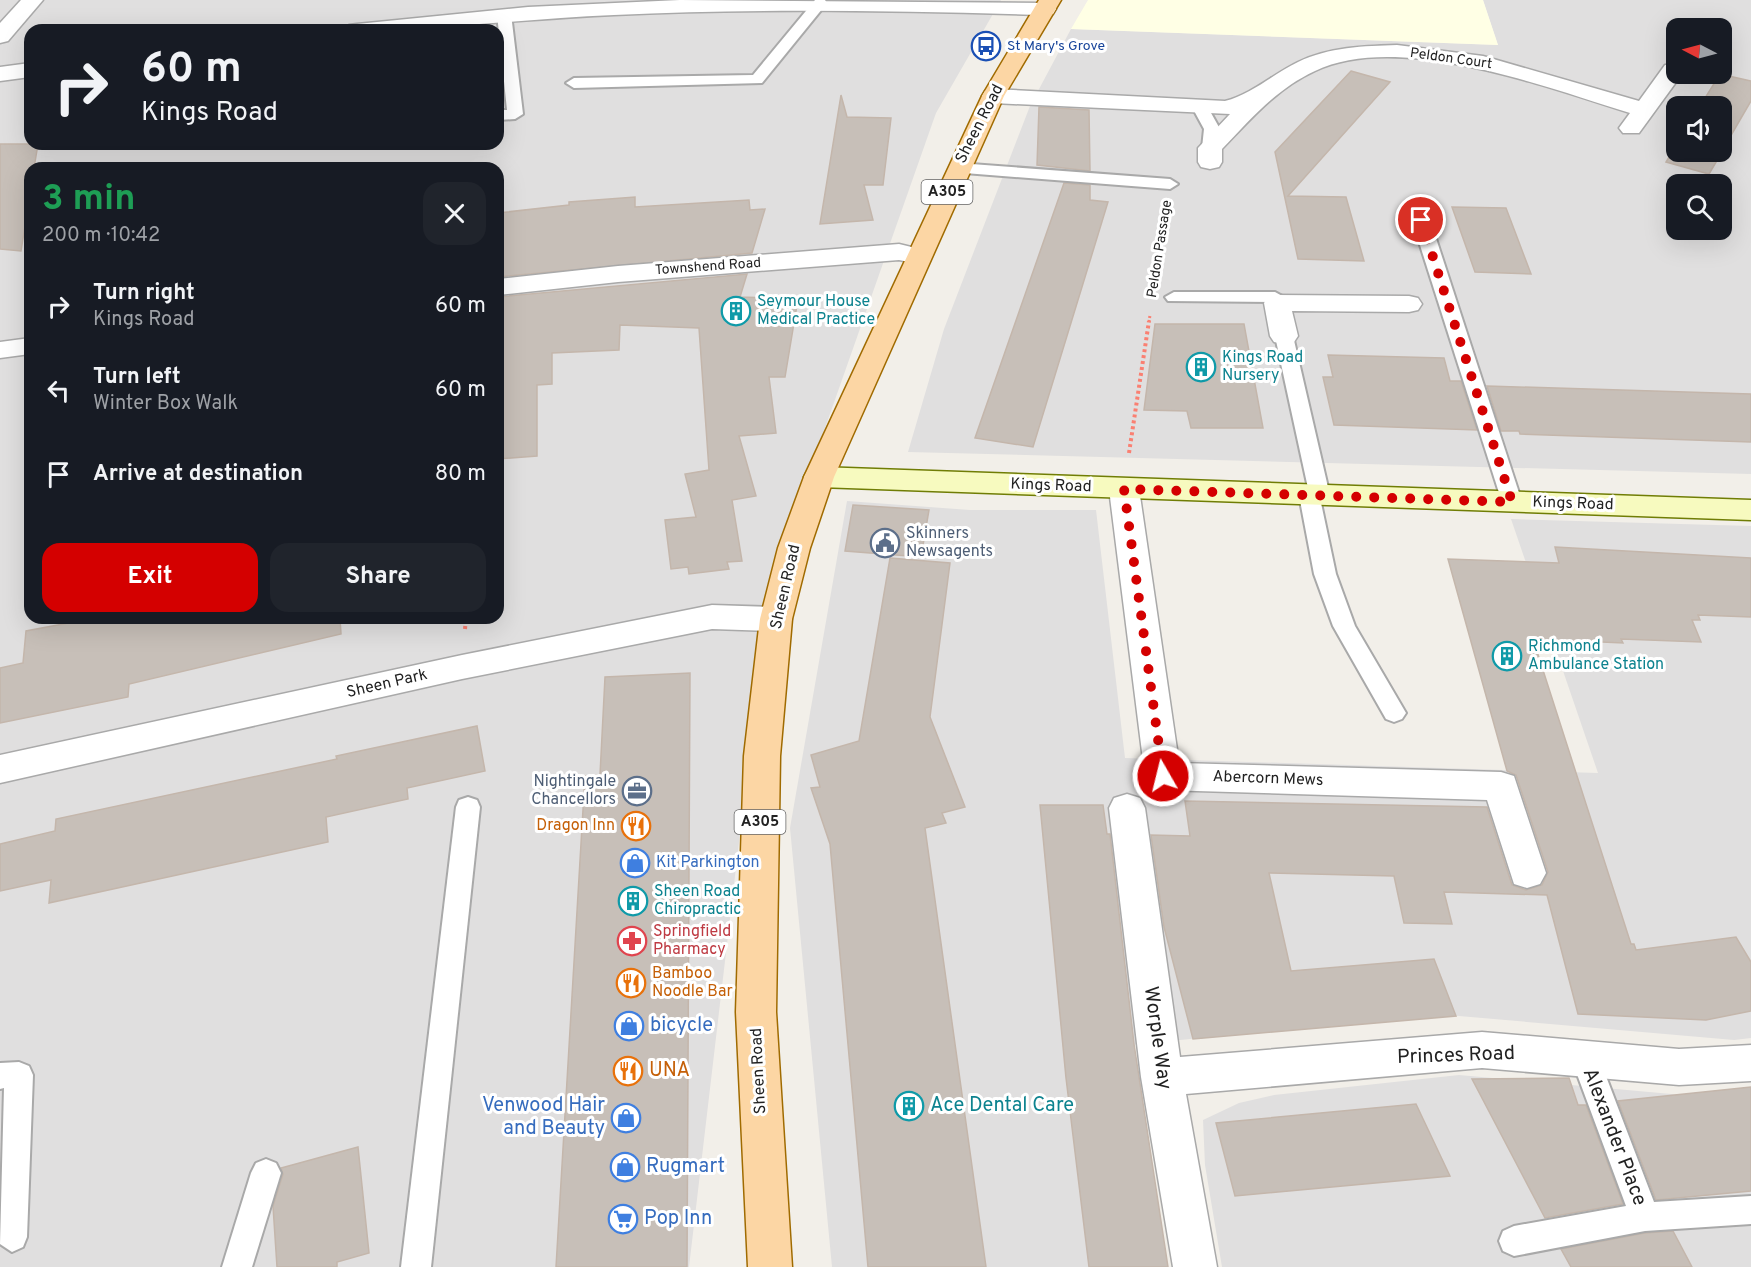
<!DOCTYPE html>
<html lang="en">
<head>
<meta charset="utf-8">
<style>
  :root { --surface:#171b24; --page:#20242c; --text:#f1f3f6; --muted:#9ea1a6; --accent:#d40000 }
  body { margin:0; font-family:Overpass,sans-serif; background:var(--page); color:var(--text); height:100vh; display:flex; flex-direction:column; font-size:22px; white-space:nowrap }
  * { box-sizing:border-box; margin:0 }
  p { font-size:20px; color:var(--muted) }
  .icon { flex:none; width:33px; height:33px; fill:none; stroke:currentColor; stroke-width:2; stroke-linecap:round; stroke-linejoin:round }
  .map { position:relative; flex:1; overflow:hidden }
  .side { position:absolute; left:24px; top:162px; width:480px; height:462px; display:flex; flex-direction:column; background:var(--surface); border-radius:18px; box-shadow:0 6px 24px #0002 }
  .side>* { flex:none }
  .top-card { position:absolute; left:24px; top:24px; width:480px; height:126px; border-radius:18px; box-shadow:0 6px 24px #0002; background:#171b24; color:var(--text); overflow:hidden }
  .needle { width:39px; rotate:276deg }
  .controls { position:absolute; left:1666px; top:18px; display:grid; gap:12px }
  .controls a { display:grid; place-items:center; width:66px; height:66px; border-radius:12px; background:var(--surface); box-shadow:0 6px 24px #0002; font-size:30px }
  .pin { position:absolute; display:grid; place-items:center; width:51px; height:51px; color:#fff; margin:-26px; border:3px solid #fff; border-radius:50%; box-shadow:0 2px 6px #0007 }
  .me { position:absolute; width:66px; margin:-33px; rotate:352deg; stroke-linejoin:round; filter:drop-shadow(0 0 4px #0008) }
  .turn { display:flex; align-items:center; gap:21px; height:126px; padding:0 18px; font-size:27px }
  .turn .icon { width:78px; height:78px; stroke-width:2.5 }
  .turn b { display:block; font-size:42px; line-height:51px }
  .round { display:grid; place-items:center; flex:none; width:63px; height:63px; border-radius:18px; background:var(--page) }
  .summary { display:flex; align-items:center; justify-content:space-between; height:102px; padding:0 18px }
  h1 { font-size:36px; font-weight:700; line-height:45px; color:#1e9e55 }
  .button { display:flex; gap:12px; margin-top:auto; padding:12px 18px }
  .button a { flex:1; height:69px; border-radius:18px; background:var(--accent); color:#fff; font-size:24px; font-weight:700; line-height:69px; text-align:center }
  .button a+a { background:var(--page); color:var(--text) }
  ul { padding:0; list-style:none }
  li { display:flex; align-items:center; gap:18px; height:84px; padding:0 18px }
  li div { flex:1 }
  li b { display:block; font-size:22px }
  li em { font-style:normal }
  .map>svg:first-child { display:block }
</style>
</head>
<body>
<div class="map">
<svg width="1751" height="1267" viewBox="0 0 1751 1267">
  <rect width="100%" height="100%" fill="#f2efe9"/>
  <g fill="#e0dfdf" fill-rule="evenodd">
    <path d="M 0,0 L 1001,0 L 936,113 L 769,587 L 689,1267 L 0,1267 ZM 30,30 L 498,30 L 498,144 L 30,144 ZM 30,168 L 498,168 L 498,618 L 30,618 Z"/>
    <path d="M 1483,0 L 1751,0 L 1751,474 L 908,452 L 944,329 L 1030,106 L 1071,29 L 1498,45 ZM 1677,28 L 1722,28 L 1722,74 L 1677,74 ZM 1677,106 L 1722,106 L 1722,152 L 1677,152 ZM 1677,184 L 1722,184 L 1722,230 L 1677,230 Z"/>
    <polygon points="847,501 970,510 1096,510 1125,758 1598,773 1511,519 1751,526 1751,1038 1734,1040 1436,1014 1131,1045 1161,1267 832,1267 790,828"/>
    <polygon points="1459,1075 1727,1099 1751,1097 1751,1267 1222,1267 1205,1165 1203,1120 1239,1103 1274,1095"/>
  </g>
  <polygon fill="#ffffe5" points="1088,0 1483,0 1498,45 1071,29"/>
  <g fill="#c7bfb8" stroke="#c4b6ab" stroke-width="1.5">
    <polygon points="1351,71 1390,82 1288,196 1346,197 1364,261 1298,259 1275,152"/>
    <polygon points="1720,74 1751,81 1751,101 1722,151 1722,106 1700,106"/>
    <polygon points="841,95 847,117 891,118 883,185 864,185 873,220 820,224"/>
    <polygon points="1039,107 1089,110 1090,171 1037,165"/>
    <polygon points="0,144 38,144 34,168 30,168 30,195 21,251 0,249"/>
    <polygon points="1677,144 1677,152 1722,152 1709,174 1666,162"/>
    <polygon points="1064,183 1090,185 1090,200 1108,202 1033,447 975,438"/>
    <polygon points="635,197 635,207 749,200 750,210 765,209 752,253 498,277 498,213 569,205 569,202"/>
    <polygon points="1452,207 1506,208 1531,274 1475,272"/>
    <polygon points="747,274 740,297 798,299 785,377 769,377 776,433 739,436 756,496 732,500 742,561 727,562 729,569 689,574 688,567 671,569 665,520 696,517 685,474 709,470 699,328 620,325 619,350 552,353 552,384 537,385 537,456 498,459 498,297"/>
    <polygon points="1155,324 1244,324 1263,428 1191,428 1187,411 1144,410"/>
    <polygon points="1328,355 1444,358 1450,381 1461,381 1477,430 1334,425 1323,377 1333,377"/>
    <polygon points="1487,386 1751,394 1751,442 1520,434 1519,431 1501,431"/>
    <polygon points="853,505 929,510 921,557 845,551"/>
    <polygon points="1555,547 1751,558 1751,617 1698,615 1700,620 1692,620 1701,642 1621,639 1623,643 1533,639 1631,944 1634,944 1636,950 1736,937 1751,962 1751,1011 1706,1020 1578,1014 1547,895 1444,892 1452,924 1404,923 1394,876 1269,873 1291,971 1434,959 1456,1016 1193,1039 1164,927 1151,835 1190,836 1185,801 1487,807 1512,885 1526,890 1542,885 1548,872 1516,775 1507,771 1448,559 1559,563"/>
    <polygon points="890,558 950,563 930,717 965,807 942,813 946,823 925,828 986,1267 868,1267 830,844 811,788 820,787 811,755 859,741"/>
    <polygon points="95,618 340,618 341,634 129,684 128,697 0,723 0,668 23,663 26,631"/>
    <polygon points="690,673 687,1267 556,1267 585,776 600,775 605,677"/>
    <polygon points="477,726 485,771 407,788 408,799 326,817 328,842 49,903 51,880 0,891 0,844 55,831 56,819 337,759 336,756"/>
    <polygon points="1040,805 1103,805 1107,834 1110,834 1134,1044 1168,1267 1089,1267 1066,1078"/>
    <polygon points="1569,1078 1578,1105 1586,1105 1623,1204 1545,1218 1472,1079"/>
    <polygon points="1751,1087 1751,1191 1656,1200 1618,1101"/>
    <polygon points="1416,1104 1450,1176 1235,1196 1216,1123"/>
    <polygon points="358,1147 369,1253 337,1262 337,1267 277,1267 273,1206 283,1174 281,1168"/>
    <polygon points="1673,1231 1692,1267 1571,1267 1561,1249 1645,1233"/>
  </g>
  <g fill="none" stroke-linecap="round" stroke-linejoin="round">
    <g stroke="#a9a9a9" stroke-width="4">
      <g id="lane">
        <polygon points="815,0 825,0 827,3 762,83 574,88 566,83 574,78 753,75"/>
        <polygon points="504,10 511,14 523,114 515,119 498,120 498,110 507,110 497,14"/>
        <polygon points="1200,102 1206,104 1220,129 1216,151 1204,151 1202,148 1204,129 1192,107"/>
        <polygon points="958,163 1170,179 1178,184 1170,189 952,172 950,168"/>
        <polygon points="1421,215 1430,220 1522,502 1519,507 1505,507 1502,502 1412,220"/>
        <polygon points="1174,292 1275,292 1284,297 1275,302 1168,301 1165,297"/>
        <polygon points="1284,330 1293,336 1330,496 1327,501 1321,503 1336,574 1355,626 1406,713 1402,719 1394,722 1386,719 1333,626 1314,574 1299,495 1302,490 1308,488 1275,336"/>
        <polygon points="468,797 477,800 480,807 431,1267 401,1267 456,807 459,800"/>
        <polygon points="1585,1046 1595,1049 1599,1058 1654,1202 1751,1196 1751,1224 1645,1231 1514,1256 1503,1251 1499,1241 1503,1231 1514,1226 1626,1206 1571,1058 1575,1049"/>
        <polygon points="19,1062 29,1066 33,1075 27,1237 23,1247 12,1252 0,1244 4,1088 0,1089 0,1063"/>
        <polygon points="266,1159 276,1163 281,1173 252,1267 222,1267 251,1173 256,1163"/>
      </g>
    </g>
    <g stroke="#a9a9a9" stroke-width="3">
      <g id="street">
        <polygon points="21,0 43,0 8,41 0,43 0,23"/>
        <path d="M 680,0 L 1045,3 L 1053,4 L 1056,9 L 1053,14 L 1045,15 C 901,11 757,8 614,15 C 524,19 436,30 346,30 L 349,25 L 357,24 L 528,7 Z"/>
        <path d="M 1397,45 L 1483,56 L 1639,101 L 1665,65 L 1677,64 L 1677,74 L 1682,74 L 1639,133 L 1623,133 L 1619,128 L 1630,113 C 1546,87 1398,31 1315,71 C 1276,89 1251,119 1222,149 L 1222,162 L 1219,167 L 1210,169 L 1201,167 L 1198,162 L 1198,148 L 1230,114 L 993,103 L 985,101 L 982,96 L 985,91 L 993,89 L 1225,101 C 1252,94 1273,74 1298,62 C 1329,47 1364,46 1397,45 Z"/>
        <polygon points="30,63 30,77 0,81 0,67"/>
        <polygon points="899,244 928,251 932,256 928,261 919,264 899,260 618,282 498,295 498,279 618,266"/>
        <polygon points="1277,295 1409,296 1418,298 1422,304 1418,310 1409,312 1292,311 1298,336 1294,342 1284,344 1274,342 1270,336 1264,303 1268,297"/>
        <polygon points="30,338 30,354 0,358 0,342"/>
        <polygon points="1124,479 1135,482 1139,489 1179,763 1501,772 1514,776 1546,873 1540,884 1527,888 1514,884 1487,800 1163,790 1150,786 1145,776 1109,489 1113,482"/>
        <polygon points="712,605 776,607 788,611 792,619 788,627 776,631 712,629 462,679 0,783 0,755 462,655"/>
        <polygon points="1127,794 1140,798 1145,808 1180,1057 1482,1032 1679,1049 1751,1045 1751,1081 1679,1085 1482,1068 1186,1094 1217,1267 1173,1267 1141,1077 1109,808 1114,798"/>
      </g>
    </g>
    <g stroke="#707d05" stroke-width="3">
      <polygon id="secondary" points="819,467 1751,500 1751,520 819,487 808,484 804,477 808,470"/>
    </g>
    <g stroke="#a06b00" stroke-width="3">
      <polygon id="primary" points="1039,0 1061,0 1004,96 834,477 810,548 792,619 780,756 776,1012 792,1267 748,1267 736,1012 744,756 760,619 778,548 804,477 982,96"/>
    </g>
    <g stroke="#fa8072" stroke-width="3" stroke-dasharray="2 2" stroke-linecap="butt">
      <polyline points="1157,272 1165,214"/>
      <polyline points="1149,322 1150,315"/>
    </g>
    <g stroke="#fa8072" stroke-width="4" stroke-dasharray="3 3" stroke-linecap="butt">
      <polyline points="1129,453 1149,321"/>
      <polyline points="465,629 466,618"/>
    </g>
    <use href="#lane" fill="#fff" fill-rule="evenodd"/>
    <use href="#street" fill="#fff" fill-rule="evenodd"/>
    <use href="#secondary" fill="#f7fabf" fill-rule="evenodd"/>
    <use href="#primary" fill="#fcd6a4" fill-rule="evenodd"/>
  </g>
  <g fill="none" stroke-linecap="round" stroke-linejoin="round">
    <polyline stroke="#d40000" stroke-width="10" stroke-dasharray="0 18" points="1163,776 1124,489 1512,502 1421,220"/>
  </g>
  <defs>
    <g id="bus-ring" transform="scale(1.5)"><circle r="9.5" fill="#fff" stroke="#1a4fb4" stroke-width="1.5"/><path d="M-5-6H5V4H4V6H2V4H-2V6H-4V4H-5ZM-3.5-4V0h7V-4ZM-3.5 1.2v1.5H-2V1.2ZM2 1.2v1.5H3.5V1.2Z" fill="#1a4fb4"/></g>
    <g id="building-ring" transform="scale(1.5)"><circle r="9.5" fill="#fff" stroke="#0f9aa8" stroke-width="1.5"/><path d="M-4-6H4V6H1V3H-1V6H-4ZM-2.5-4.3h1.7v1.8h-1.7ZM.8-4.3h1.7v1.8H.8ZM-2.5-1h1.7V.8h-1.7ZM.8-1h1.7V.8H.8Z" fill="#0f9aa8"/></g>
    <g id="civic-ring" transform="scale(1.5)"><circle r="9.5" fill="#fff" stroke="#5c6f8a" stroke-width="1.5"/><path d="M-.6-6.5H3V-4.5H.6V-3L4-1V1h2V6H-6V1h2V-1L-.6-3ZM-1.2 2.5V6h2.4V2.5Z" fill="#5c6f8a"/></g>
    <g id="office-ring" transform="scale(1.5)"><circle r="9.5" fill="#fff" stroke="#5c6f8a" stroke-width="1.5"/><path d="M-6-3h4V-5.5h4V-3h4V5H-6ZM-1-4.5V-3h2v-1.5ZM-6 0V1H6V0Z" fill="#5c6f8a"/></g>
    <g id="restaurant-ring" transform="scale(1.5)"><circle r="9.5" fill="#fff" stroke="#e8710a" stroke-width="1.5"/><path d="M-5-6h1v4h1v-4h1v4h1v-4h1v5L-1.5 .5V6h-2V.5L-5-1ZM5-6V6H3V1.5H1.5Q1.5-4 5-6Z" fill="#e8710a"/></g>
    <g id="shop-ring" transform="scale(1.5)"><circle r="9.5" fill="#fff" stroke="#3f7fe0" stroke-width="1.5"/><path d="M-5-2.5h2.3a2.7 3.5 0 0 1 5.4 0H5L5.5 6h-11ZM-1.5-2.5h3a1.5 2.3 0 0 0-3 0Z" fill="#3f7fe0"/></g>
    <g id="pharmacy-ring" transform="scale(1.5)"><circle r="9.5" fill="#fff" stroke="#e0444e" stroke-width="1.5"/><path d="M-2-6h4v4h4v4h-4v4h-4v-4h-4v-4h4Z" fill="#e0444e"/></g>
    <g id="supermarket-ring" transform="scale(1.5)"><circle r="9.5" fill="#fff" stroke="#3f7fe0" stroke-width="1.5"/><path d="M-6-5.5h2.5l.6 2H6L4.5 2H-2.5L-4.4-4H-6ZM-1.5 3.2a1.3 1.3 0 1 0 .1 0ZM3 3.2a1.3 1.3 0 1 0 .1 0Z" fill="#3f7fe0"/></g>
  </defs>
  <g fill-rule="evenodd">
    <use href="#bus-ring" x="986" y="46"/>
    <use href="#building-ring" x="736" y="311"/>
    <use href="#building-ring" x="1201" y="367"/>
    <use href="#civic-ring" x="885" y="543"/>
    <use href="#building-ring" x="1507" y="656"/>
    <use href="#office-ring" x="637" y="791"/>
    <use href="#restaurant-ring" x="636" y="826"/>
    <use href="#shop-ring" x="635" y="863"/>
    <use href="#building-ring" x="633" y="901"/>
    <use href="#pharmacy-ring" x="632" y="941"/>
    <use href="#restaurant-ring" x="631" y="983"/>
    <use href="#shop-ring" x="629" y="1026"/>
    <use href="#restaurant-ring" x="628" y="1071"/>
    <use href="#building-ring" x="909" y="1106"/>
    <use href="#shop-ring" x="626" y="1118"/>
    <use href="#shop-ring" x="625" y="1167"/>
    <use href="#supermarket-ring" x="623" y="1219"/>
  </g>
  <g text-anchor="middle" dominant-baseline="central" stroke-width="6" stroke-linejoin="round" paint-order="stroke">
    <g font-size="14" fill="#164399" stroke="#fff" text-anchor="start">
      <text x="1007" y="46">St Mary's Grove</text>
    </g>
    <g font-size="14" fill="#222" stroke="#fff">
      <text transform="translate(1451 59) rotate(8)">Peldon Court</text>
      <text transform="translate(1160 249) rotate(-81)">Peldon Passage</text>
      <text transform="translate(708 267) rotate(-4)">Townshend Road</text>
    </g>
    <g fill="#fff" stroke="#646464" stroke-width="1.5">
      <rect x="921.5" y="180" width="51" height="24" rx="4.5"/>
      <rect x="734.5" y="810" width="51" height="24" rx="4.5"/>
    </g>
    <g font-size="15" font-weight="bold" fill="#222">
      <text x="947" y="192">A305</text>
      <text x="760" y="822">A305</text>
    </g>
    <g font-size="16" fill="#222" stroke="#fff">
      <text transform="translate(980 124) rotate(-63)">Sheen Road</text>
      <text transform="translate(1051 486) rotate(2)">Kings Road</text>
      <text transform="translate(1573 504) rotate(2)">Kings Road</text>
      <text transform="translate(786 587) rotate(-77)">Sheen Road</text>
      <text transform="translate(387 684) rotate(-13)">Sheen Park</text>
      <text transform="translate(1268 779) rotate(2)">Abercorn Mews</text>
      <text transform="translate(759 1071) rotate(-93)">Sheen Road</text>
    </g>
    <g font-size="16" fill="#0d838f" stroke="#fff" text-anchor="start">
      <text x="757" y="302">Seymour House<tspan x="757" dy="18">Medical Practice</tspan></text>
      <text x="1222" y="358">Kings Road<tspan x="1222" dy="18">Nursery</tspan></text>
      <text x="1528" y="647">Richmond<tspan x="1528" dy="18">Ambulance Station</tspan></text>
      <text x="654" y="892">Sheen Road<tspan x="654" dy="18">Chiropractic</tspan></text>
    </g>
    <g font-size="16" fill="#4e5e75" stroke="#fff" text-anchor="start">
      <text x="906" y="534">Skinners<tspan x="906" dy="18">Newsagents</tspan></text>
      <text x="616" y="782" text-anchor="end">Nightingale<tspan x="616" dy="18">Chancellors</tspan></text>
    </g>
    <g font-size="16" fill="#c56008" stroke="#fff" text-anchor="end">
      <text x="615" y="826">Dragon Inn</text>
      <text x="652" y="974" text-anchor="start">Bamboo<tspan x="652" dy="18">Noodle Bar</tspan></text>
    </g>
    <g font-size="16" fill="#366cbe" stroke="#fff" text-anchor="start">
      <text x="656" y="863">Kit Parkington</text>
    </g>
    <g font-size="16" fill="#be3a42" stroke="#fff" text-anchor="start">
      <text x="653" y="932">Springfield<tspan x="653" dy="18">Pharmacy</tspan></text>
    </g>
    <g font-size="20" fill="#366cbe" stroke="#fff" text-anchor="start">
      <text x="650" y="1026">bicycle</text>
      <text x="605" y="1106" text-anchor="end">Venwood Hair<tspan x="605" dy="23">and Beauty</tspan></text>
      <text x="646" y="1167">Rugmart</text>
      <text x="644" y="1219">Pop Inn</text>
    </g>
    <g font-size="20" fill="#222" stroke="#fff">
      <text transform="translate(1157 1038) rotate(82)">Worple Way</text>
      <text transform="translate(1456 1056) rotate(-2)">Princes Road</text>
      <text transform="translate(1614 1137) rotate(69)">Alexander Place</text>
    </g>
    <g font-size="20" fill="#c56008" stroke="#fff" text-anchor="start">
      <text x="649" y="1071">UNA</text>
    </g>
    <g font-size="20" fill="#0d838f" stroke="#fff" text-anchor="start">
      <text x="930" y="1106">Ace Dental Care</text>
    </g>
  </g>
</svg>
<div class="controls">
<a><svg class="needle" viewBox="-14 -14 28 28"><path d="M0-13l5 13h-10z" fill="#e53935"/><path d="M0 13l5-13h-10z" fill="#9ea1a6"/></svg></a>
<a><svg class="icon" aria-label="sound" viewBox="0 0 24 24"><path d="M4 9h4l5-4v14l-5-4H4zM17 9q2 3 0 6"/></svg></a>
<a><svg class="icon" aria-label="search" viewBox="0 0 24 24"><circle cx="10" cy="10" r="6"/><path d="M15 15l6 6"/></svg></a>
</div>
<div class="pin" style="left:1421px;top:220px;background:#d93025"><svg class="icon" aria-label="arrive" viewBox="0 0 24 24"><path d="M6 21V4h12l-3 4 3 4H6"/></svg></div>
<svg class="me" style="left:1163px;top:776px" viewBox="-20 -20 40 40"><circle r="17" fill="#d40000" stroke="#fff" stroke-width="3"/><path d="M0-11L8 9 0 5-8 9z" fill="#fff"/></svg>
<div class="top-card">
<div class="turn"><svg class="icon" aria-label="right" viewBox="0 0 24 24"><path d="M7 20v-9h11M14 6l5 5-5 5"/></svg><div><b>60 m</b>Kings Road</div></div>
</div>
<section class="side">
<div class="summary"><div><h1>3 min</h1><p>200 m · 10:42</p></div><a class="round"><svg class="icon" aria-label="close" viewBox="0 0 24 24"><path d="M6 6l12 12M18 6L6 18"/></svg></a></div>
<ul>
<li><svg class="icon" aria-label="right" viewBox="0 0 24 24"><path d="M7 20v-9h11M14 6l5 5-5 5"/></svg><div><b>Turn right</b><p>Kings Road</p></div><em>60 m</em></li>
<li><svg class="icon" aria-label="left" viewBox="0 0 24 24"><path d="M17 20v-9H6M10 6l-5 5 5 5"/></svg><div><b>Turn left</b><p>Winter Box Walk</p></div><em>60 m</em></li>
<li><svg class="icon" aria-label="arrive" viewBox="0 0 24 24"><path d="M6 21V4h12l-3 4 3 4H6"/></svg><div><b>Arrive at destination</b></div><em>80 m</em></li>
</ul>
<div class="button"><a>Exit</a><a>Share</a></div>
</section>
</div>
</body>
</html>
